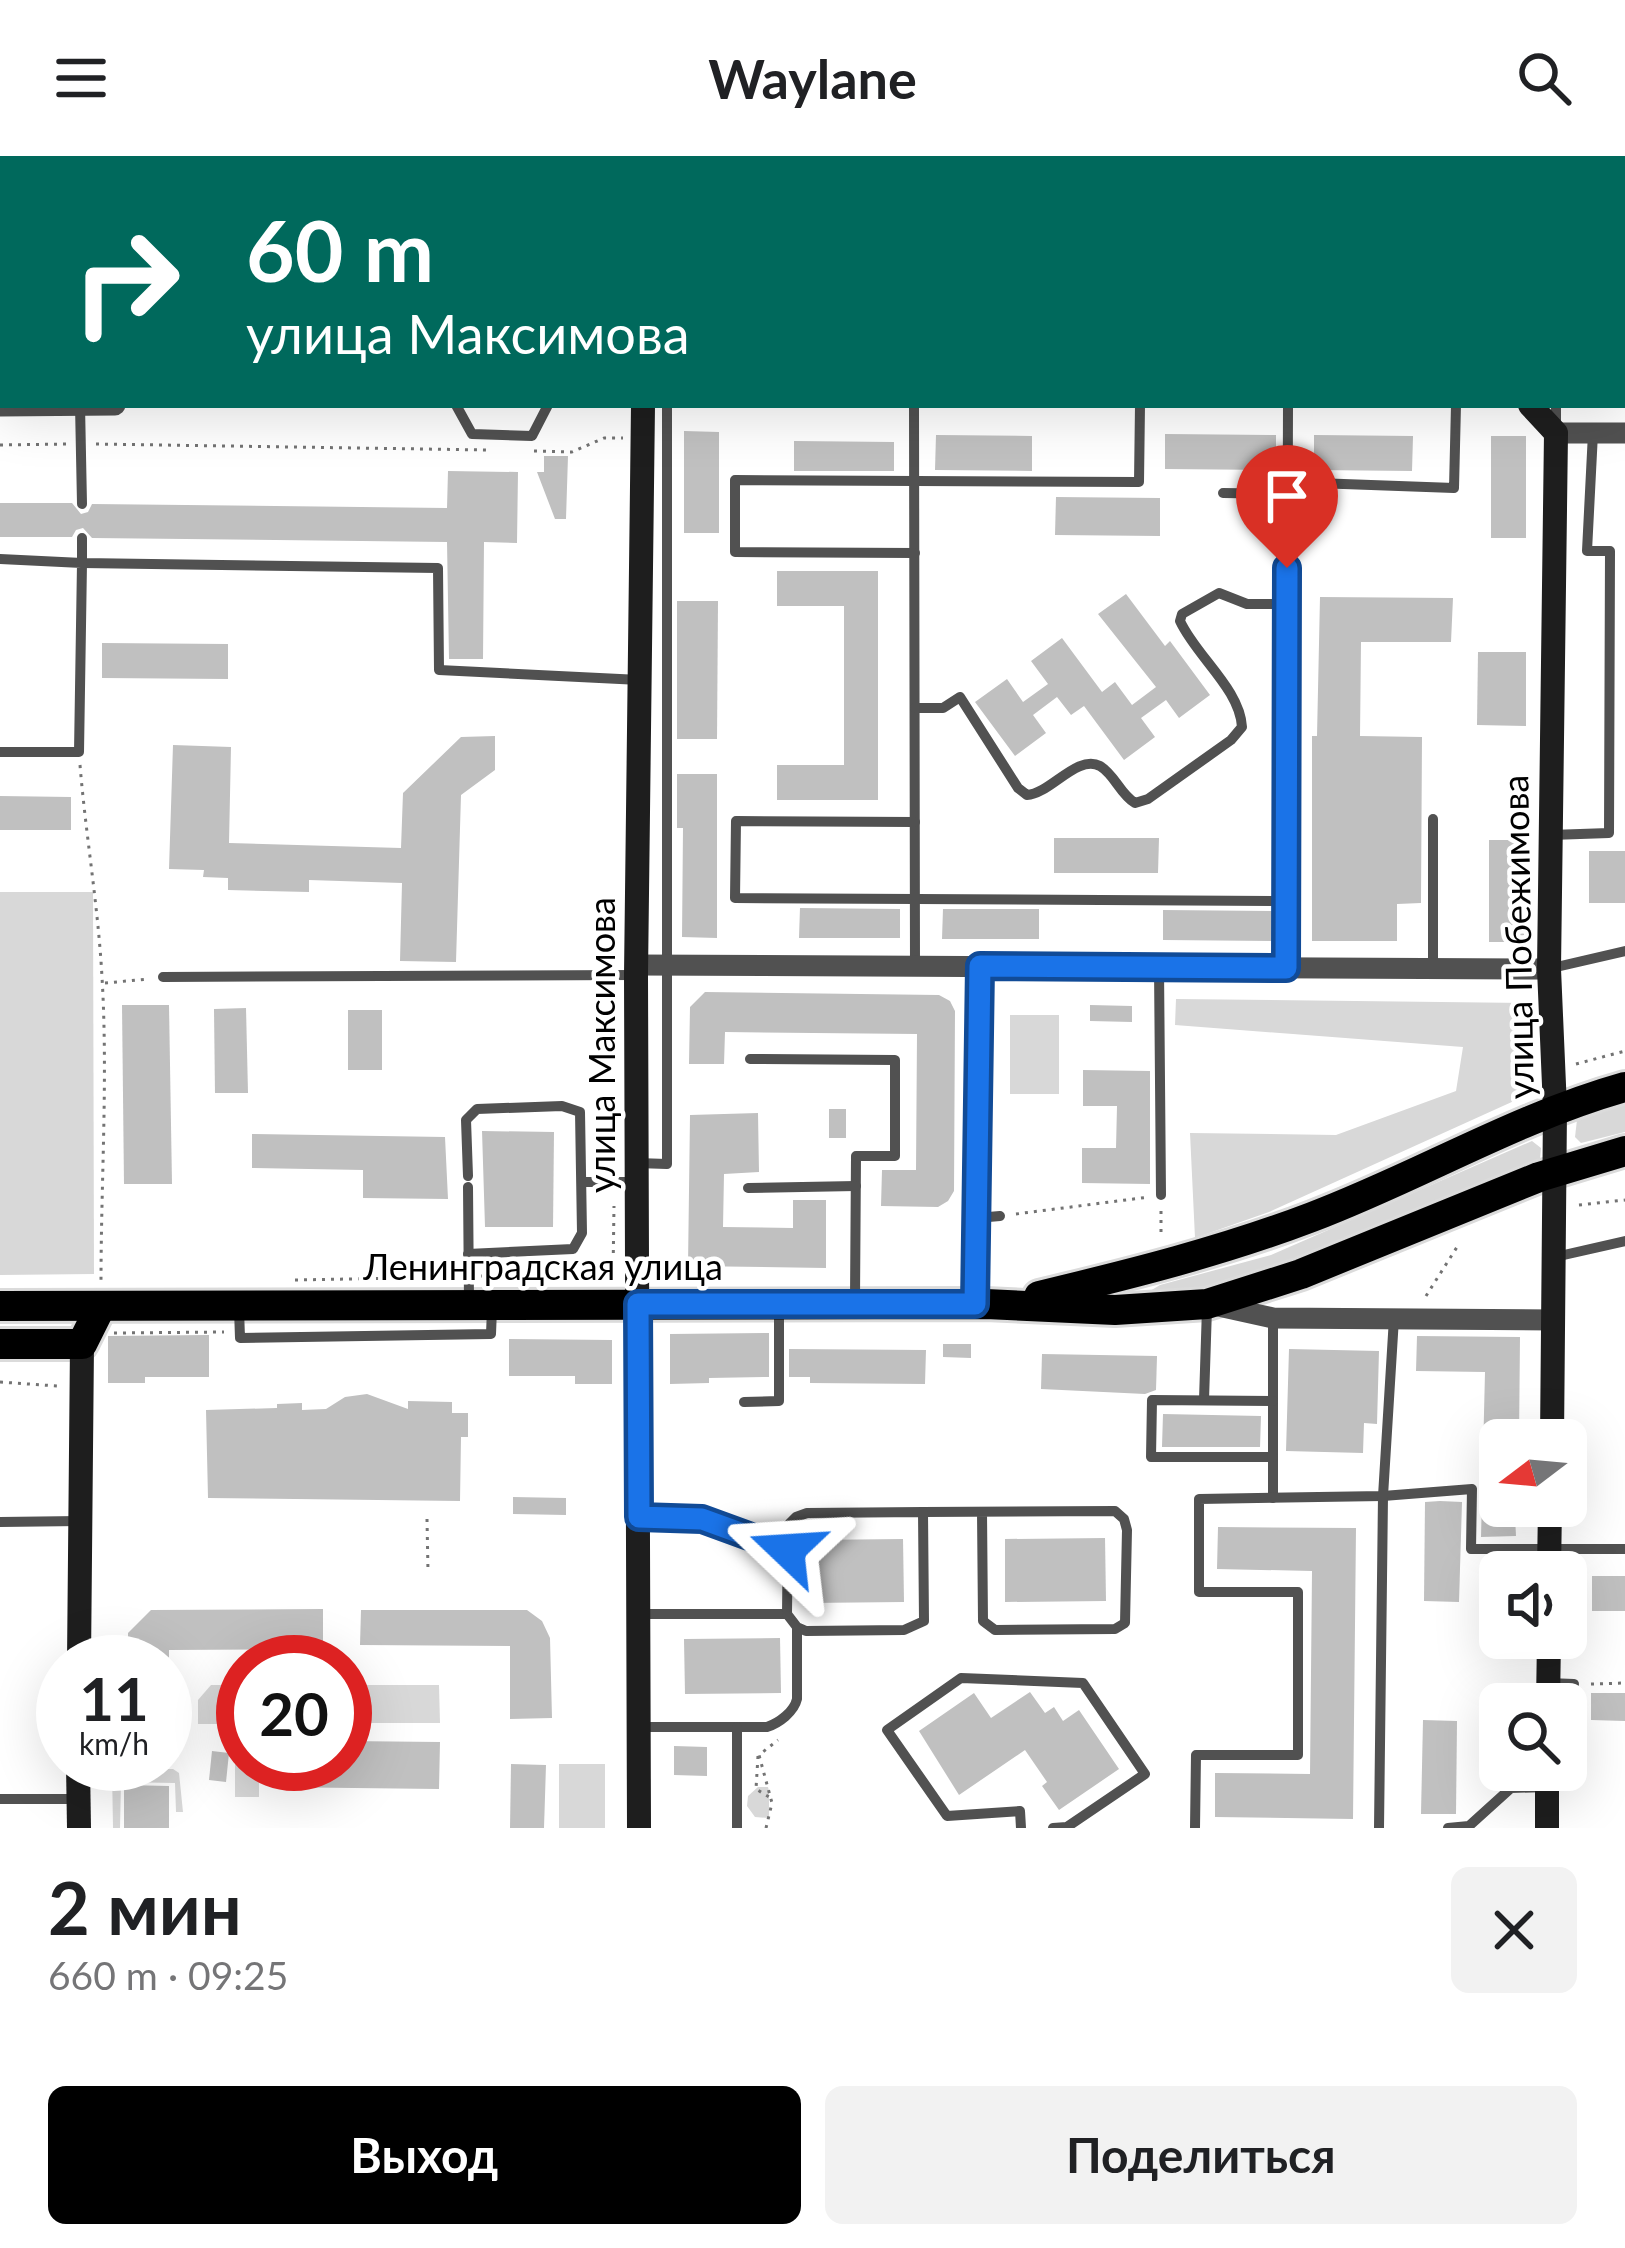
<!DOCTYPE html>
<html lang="ru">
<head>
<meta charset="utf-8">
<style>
  :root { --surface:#fff; --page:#f2f2f2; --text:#202124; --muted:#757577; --accent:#000 }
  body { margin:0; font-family:Lato,sans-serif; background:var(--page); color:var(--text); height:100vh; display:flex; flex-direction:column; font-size:45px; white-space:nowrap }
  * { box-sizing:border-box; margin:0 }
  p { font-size:39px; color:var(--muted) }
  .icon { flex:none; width:66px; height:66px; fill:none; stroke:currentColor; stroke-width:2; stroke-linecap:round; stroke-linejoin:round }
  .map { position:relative; height:1672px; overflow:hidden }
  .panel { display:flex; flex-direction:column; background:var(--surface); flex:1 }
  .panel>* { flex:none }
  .top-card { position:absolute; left:0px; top:0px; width:1626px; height:252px; box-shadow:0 12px 48px #0002; background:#00695c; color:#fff; overflow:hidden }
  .needle { width:78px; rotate:254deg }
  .controls { position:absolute; left:1479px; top:1263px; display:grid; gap:24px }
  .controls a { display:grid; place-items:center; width:108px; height:108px; border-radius:18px; background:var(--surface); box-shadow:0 12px 48px #0002; font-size:60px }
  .speed { position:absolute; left:36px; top:1479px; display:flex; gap:24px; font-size:60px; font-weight:700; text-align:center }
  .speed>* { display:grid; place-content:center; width:156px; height:156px; border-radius:50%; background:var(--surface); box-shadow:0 12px 48px #0002; line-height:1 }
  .speed small { font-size:30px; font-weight:400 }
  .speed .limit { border:18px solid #d22; background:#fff; color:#111 }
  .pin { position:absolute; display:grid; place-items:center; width:102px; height:102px; color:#fff; margin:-123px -51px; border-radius:50% 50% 50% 0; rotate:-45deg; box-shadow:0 0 12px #0007 }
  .pin .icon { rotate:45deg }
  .me { position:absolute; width:132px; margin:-66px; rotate:290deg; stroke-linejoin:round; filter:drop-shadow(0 0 9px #0008) }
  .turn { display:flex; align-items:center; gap:42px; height:252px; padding:0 48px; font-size:54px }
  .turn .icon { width:156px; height:156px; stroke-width:2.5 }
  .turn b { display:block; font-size:84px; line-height:102px }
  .round { display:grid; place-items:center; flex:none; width:126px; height:126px; border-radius:18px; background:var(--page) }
  .head { display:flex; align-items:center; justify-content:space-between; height:204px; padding:0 48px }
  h1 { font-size:72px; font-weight:700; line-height:90px }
  .primary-button { display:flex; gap:24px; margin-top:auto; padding:24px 48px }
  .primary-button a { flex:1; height:138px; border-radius:18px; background:var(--accent); color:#fff; font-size:48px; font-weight:700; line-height:138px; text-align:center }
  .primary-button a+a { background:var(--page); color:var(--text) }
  header { display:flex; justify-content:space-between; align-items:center; height:156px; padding:0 48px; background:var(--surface); font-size:54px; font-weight:700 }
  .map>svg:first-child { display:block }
</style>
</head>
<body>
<header><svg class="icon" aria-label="menu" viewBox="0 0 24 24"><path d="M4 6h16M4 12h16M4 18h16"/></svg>Waylane<svg class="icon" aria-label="search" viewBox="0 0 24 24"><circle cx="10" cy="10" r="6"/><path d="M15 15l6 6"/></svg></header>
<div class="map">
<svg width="1625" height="1672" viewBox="0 0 1625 1672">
  <rect width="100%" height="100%" fill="#fff"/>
  <g fill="#d8d8d8">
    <polygon points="0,736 93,736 94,1118 0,1119"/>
    <polygon points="1176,843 1530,847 1525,940 1269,1056 1195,1082 1190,977 1336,979 1456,935 1463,891 1175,869"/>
    <rect x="1010" y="859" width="49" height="79"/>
    <polygon points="1625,948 1625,976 1581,987 1575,981 1577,964"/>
    <path d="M 1532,985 L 1541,992 L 1540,1004 C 1445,1045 1351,1089 1252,1120 C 1222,1130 1184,1144 1151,1139 L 1150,1135 L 1160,1129 L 1271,1099 Z"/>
    <polygon points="211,1529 243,1529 243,1568 198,1568 198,1544"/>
    <polygon points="345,1529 439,1529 440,1567 345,1567"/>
    <polygon points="235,1587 243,1587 243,1608 259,1608 259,1641 235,1641"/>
    <rect x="559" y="1608" width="46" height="64"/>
    <polygon points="112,1613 173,1613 179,1617 183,1656 176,1656 175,1627 121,1626 120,1672 113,1672"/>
    <polygon points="758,1631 768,1631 769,1635 769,1662 755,1661 747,1650 748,1640"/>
  </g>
  <g fill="#c0c0c0">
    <polygon points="684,275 719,276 719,377 684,377"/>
    <polygon points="1165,278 1276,279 1276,314 1165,313"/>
    <polygon points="936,279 1032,280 1032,315 935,314"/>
    <polygon points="1314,279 1413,280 1412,315 1314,314"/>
    <rect x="1491" y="280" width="35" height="102"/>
    <polygon points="794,285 894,286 894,315 794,315"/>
    <polygon points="544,300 568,300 566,363 555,363 537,316 544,316"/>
    <polygon points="448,315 518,316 517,387 484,386 483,503 449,503 447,386 92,382 83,372 76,374 72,381 0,381 0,347 72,347 81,358 88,356 92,348 447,352"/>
    <polygon points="1056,341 1160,342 1160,380 1055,379"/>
    <polygon points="777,415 878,415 878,644 777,644 777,609 844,609 844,450 777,450"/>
    <polygon points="1126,438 1165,490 1170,485 1210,539 1179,562 1166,544 1141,562 1155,581 1124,604 1084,550 1071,559 1057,541 1033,559 1046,577 1015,600 975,546 1007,523 1023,546 1048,528 1031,505 1062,482 1102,536 1115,526 1132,549 1156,531 1098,458"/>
    <polygon points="1320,441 1453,442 1451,486 1361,486 1360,580 1422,581 1421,747 1397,748 1397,785 1312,785 1312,580 1317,580"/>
    <polygon points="677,445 718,445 717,583 677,583"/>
    <polygon points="102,487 228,488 228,523 102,522"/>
    <polygon points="1478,496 1526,496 1526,570 1477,569"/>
    <polygon points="495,580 495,614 461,639 456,806 400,805 402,727 309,724 309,736 228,734 228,722 203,721 204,714 169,713 173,589 231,591 229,687 401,692 403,637 461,581"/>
    <polygon points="677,618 717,618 717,782 682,781 683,672 677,672"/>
    <polygon points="0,640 71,641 71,674 0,674"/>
    <polygon points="1054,682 1159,682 1158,717 1054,717"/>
    <rect x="1489" y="684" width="35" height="102"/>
    <rect x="1589" y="695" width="36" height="52"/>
    <polygon points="800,752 900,753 900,782 799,782"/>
    <polygon points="943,753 1039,753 1039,783 942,783"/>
    <polygon points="1163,754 1274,755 1274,785 1163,784"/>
    <polygon points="705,836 939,839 950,845 955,855 954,1035 948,1045 938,1051 881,1050 882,1014 916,1014 917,878 725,876 724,908 689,908 690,851"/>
    <polygon points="122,849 169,849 172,1028 124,1028"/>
    <polygon points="1090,849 1132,850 1132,866 1090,865"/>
    <polygon points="246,852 248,937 215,937 214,853"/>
    <rect x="348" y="854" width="34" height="60"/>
    <polygon points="1083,914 1150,915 1150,1028 1082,1027 1082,992 1116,992 1117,950 1083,950"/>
    <rect x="829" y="953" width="17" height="29"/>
    <polygon points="758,957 759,1016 724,1018 723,1071 793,1072 793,1044 826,1044 826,1112 688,1110 690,959"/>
    <polygon points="482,975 554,976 553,1071 485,1071"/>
    <polygon points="252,978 445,981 448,1043 363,1042 363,1014 252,1012"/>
    <polygon points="769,1177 769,1221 709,1222 709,1227 670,1228 670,1178"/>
    <polygon points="209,1179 209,1221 145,1221 145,1227 108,1227 108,1180"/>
    <polygon points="1417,1180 1520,1181 1519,1284 1500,1284 1500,1360 1515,1360 1516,1380 1481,1381 1485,1216 1416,1215"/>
    <polygon points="509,1183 612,1184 612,1228 575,1228 575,1220 509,1220"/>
    <polygon points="943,1188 971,1188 971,1202 943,1201"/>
    <polygon points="789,1193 926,1194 925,1228 810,1227 810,1221 789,1221"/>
    <polygon points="1289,1193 1379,1195 1377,1268 1364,1267 1363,1297 1286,1295"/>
    <polygon points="1042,1198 1157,1200 1156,1234 1145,1238 1041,1233"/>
    <polygon points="367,1238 408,1253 408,1245 452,1246 452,1257 468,1257 468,1281 461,1281 460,1345 208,1342 206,1254 277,1252 277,1248 302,1247 302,1254 326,1253 345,1241"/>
    <polygon points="1163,1258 1261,1260 1260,1291 1162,1291"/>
    <polygon points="513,1341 566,1342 566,1359 513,1358"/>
    <polygon points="1440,1345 1462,1346 1459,1446 1424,1445 1425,1346"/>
    <polygon points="1218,1371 1356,1372 1353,1663 1215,1661 1215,1617 1310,1618 1312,1415 1217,1413"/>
    <polygon points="1105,1382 1106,1445 1005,1446 1005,1383"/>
    <polygon points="903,1383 904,1446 808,1447 808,1384"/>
    <rect x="1592" y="1420" width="33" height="35"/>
    <polygon points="323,1453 323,1493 169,1494 169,1506 128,1506 128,1477 151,1454"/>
    <polygon points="361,1454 527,1454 542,1465 550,1482 552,1562 510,1563 510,1490 360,1489"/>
    <polygon points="780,1482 781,1537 685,1538 684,1483"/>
    <polygon points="1030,1536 1045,1557 1054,1551 1063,1565 1079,1554 1119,1613 1059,1654 1042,1630 1047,1626 1025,1594 959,1639 919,1575 974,1537 991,1562"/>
    <polygon points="1591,1537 1625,1537 1625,1565 1591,1564"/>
    <polygon points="1423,1564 1457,1565 1456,1658 1421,1658"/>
    <polygon points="345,1585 440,1586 439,1633 269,1631 269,1608 345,1608"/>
    <polygon points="674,1590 707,1591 707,1620 674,1619"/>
    <polygon points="212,1595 229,1597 226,1626 209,1624"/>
    <polygon points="511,1608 546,1609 544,1672 510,1672"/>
    <polygon points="124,1629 169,1630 169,1672 124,1672"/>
  </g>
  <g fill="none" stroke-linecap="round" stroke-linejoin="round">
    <g stroke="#dbdbdb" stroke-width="36">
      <g id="primary">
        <path d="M 1039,1140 C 1131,1118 1223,1095 1312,1061 C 1418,1021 1515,962 1625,931"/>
        <polyline points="0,1150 986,1148 1115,1154 1207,1148 1301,1118 1539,1021 1625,995"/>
        <polyline points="0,1188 82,1188 101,1150"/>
      </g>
    </g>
    <g stroke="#737373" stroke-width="3" stroke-dasharray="3 6" stroke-linecap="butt">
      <polyline points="73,0 73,3"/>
      <polyline points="1623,222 1625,224"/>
      <polyline points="96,288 488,294"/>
      <polyline points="0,289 68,288"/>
      <polyline points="534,295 572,296 604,282 623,282"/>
      <path d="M 80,609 C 86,681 98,749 102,821 C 108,922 101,1025 101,1126"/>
      <polyline points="105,827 149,823"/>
      <polyline points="1576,908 1625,895"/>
      <polyline points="1579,1049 1625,1044"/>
      <polyline points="1161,1055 1161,1081"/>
      <polyline points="1016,1058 1149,1041"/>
      <polyline points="481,1120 613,1118 614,1050"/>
      <polyline points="295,1124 453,1121"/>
      <polyline points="1426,1140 1457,1091"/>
      <polyline points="114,1177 224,1176"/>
      <polyline points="0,1226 57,1230"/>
      <polyline points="427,1363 428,1415"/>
      <polyline points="1591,1528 1625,1527"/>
      <polyline points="758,1600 756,1633 769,1641"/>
      <polyline points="766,1672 772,1647 759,1599 778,1584"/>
    </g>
    <g stroke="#515151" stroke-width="10">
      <polyline points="1449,0 1449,3"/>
      <polyline points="1601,0 1607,3"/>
      <polyline points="98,3 100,0"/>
      <polyline points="783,3 783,0"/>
      <polyline points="1623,12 1625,13"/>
      <polyline points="0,16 3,16"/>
      <polyline points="1623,48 1625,48"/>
      <polyline points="1623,143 1625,143"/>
      <polyline points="80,249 82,348"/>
      <polyline points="456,249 472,278 532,280 548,249"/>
      <polyline points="914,249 915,810"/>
      <polyline points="1556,274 1556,249"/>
      <polyline points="1288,326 1454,332 1456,249"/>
      <polyline points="1223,337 1288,338"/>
      <polyline points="82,382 82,407 438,412 439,514 640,524"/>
      <polyline points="915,397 735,396 735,324 1139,326 1140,249"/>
      <polyline points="0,403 82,407 79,596 0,596"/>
      <path d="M 915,552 L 943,552 L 960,541 L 1018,632 L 1027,639 C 1050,638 1077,598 1100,610 C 1115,619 1120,638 1135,647 L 1148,643 L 1231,584 L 1242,571 C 1240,533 1196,500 1180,465 L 1182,458 L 1219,437 L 1247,448 L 1287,448"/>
      <polyline points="1433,663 1433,812"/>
      <polyline points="915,666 736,665 735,742 1286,745"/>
      <polyline points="1551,679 1609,677 1610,395 1587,395 1593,277"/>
      <polyline points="1159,811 1161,1039"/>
      <polyline points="1286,812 1288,249"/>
      <polyline points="1552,812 1625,795"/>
      <polyline points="163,821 636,819"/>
      <polyline points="750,903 895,904 895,1000 856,1000 855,1143"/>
      <polyline points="637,1007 667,1008 667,249"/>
      <polyline points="468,1020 466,964 477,953 562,950 580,956 582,1077 573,1093 468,1098"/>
      <polyline points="582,1026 634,1026"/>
      <polyline points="468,1031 469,1145"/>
      <polyline points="748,1032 856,1030"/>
      <polyline points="977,1062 1000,1060"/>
      <polyline points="1555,1101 1625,1085"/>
      <polyline points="975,1143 980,810"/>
      <polyline points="239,1153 240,1182 491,1178 492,1153"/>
      <polyline points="1273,1162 1273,1342"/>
      <polyline points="1204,1244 1207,1152"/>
      <polyline points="1273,1245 1152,1244 1151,1301 1273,1301"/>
      <polyline points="744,1246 779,1245 779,1154"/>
      <polyline points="923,1356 1115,1355 1124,1363 1127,1374 1125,1467 1115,1473 995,1474 983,1465 982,1356"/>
      <polyline points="639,1361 702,1363 786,1393"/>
      <polyline points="0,1366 80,1365"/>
      <polyline points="639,1458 787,1458"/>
      <polyline points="1548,1527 1574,1528"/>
      <path d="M 639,1571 L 767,1571 C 779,1567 794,1556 797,1543 L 797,1471 L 787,1458 L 788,1369 L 796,1361 L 807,1357 L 923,1356 L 924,1465 L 904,1474 L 806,1475 L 797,1471"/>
      <polyline points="737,1571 737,1672"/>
      <polyline points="0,1643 76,1643"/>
      <polyline points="1021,1672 1020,1655 947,1660 887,1574 961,1522 1083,1527 1145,1618 1067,1671 1053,1672"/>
      <polyline points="1195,1672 1196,1599 1298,1599 1298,1436 1199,1436 1199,1343 1383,1340 1472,1333 1471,1393 1625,1393"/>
      <polyline points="1379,1672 1383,1340 1394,1162"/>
      <polyline points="1448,1672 1469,1670 1511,1632 1547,1631"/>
    </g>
    <g stroke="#515151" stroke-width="21">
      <polyline points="0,250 115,249"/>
      <polyline points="1556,277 1625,277"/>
      <polyline points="636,809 1549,813"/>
      <polyline points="1214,1149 1273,1162 1554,1164"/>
    </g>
    <g stroke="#1e1e1e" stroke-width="24">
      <polyline points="643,3 643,0"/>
      <polyline points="1530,249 1556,277 1549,813 1555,952 1552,1284"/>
      <polyline points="1549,1416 1550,1350"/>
      <polyline points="79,1506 82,1188"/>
      <polyline points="1548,1548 1549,1482"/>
      <polyline points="78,1608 79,1672"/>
      <polyline points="639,1672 636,819 643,249"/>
      <polyline points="1547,1672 1547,1614"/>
    </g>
    <use href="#primary" stroke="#000" stroke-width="30"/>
  </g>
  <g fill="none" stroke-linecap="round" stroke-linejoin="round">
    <g stroke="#114b97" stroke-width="30">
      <polyline id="route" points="787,1394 702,1363 639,1361 638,1148 975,1148 980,810 1286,812 1287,412"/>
    </g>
    <use href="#route" stroke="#1a73e8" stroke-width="21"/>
  </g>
  <g text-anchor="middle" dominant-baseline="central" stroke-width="9" stroke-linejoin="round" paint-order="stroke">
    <g font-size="36" fill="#000" stroke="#fff">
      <text transform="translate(1517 781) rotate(-91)">улица Побежимова</text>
      <text transform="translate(601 889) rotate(-90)">улица Максимова</text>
      <text x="543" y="1110">Ленинградская улица</text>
    </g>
  </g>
</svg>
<div class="controls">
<a><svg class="needle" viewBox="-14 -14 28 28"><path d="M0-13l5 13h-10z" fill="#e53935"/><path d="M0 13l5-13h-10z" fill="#757577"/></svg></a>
<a><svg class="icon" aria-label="sound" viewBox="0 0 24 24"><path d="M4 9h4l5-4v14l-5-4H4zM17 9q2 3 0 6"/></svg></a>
<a><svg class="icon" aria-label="search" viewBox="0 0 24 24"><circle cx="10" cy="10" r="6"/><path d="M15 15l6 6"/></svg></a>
</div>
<div class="speed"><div>11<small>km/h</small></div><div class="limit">20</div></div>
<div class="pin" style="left:1287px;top:412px;background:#d93025"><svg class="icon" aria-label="arrive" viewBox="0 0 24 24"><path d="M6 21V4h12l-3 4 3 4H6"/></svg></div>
<svg class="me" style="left:787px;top:1394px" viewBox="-20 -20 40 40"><path d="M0-17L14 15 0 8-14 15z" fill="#1a73e8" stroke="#fff" stroke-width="4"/></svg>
<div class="top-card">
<div class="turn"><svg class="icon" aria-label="right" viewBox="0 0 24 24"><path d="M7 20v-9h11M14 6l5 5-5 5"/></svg><div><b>60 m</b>улица Максимова</div></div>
</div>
</div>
<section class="panel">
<div class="head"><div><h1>2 мин</h1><p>660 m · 09:25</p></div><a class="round"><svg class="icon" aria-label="close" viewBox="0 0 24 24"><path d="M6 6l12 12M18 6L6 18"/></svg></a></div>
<div class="primary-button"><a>Выход</a><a>Поделиться</a></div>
</section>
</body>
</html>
